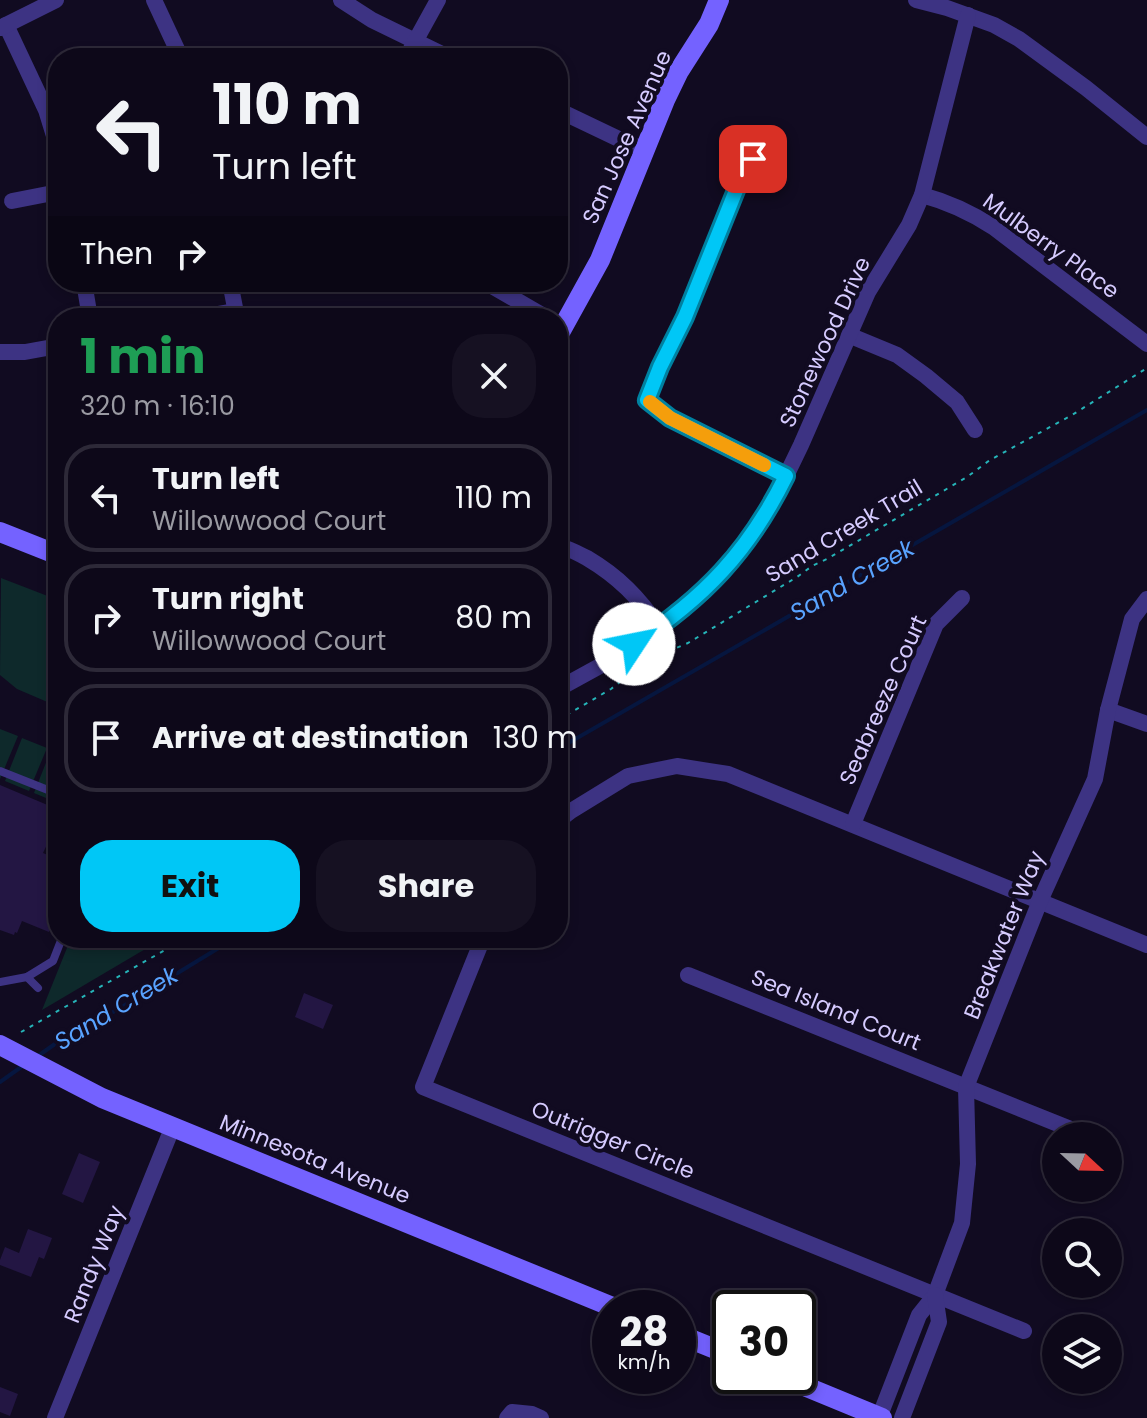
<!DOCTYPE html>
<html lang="en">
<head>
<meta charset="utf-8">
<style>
  :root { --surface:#0d0819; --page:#161122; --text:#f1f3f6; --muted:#9a9aa2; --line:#2d2938; --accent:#00c7f6 }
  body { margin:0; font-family:Poppins,sans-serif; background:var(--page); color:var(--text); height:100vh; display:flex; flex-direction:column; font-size:30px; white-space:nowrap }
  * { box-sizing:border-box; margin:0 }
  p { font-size:26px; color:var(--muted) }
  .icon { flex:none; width:44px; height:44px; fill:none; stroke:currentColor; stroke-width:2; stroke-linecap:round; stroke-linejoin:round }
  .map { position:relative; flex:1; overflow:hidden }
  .details { position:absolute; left:48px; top:308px; width:520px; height:640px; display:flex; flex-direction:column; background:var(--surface); border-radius:32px; box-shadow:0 4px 12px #0003,0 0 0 2px var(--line) }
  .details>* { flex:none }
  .hud { position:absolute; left:48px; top:48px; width:520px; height:244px; border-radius:32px; box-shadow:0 4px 12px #0003,0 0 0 2px var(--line); background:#0d0819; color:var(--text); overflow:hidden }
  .needle { width:52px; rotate:112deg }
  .buttons { position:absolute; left:1042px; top:1122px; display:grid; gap:16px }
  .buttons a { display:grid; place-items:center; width:80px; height:80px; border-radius:50%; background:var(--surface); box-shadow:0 4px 12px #0003,0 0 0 2px var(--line); font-size:40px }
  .speed { position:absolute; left:592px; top:1290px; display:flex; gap:16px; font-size:40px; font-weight:700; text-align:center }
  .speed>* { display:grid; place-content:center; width:104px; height:104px; border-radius:50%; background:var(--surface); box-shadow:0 4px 12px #0003,0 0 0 2px var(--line); line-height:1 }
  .speed small { font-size:20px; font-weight:400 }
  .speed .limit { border:4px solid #111; border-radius:12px; background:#fff; color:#111 }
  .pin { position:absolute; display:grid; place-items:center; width:68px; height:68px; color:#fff; margin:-34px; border-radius:16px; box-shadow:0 4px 12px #0006 }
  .me { position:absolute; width:88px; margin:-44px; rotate:56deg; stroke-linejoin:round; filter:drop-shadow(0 0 6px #0008) }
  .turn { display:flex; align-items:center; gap:28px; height:168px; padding:0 32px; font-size:36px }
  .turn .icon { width:104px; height:104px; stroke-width:2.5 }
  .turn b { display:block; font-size:56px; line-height:68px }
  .then { display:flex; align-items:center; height:76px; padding:0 32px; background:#0003; gap:16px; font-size:30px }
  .round { display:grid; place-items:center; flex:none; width:84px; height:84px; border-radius:32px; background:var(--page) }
  .head { display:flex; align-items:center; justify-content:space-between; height:136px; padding:0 32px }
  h1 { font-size:48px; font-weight:700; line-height:60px; color:#1e9e55 }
  .cta { display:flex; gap:16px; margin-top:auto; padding:16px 32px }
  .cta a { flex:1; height:92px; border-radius:32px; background:var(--accent); color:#111; font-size:32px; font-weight:700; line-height:92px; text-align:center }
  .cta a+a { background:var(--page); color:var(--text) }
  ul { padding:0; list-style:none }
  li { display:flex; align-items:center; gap:24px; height:108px; margin:0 16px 12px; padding:0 16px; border:4px solid var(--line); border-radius:32px }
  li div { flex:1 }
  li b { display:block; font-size:30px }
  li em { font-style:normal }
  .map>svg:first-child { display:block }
</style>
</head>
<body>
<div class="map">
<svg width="1147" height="1418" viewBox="0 0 1147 1418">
  <rect width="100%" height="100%" fill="#110b21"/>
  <g fill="#0e292b">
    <polygon points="1,578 58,600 58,688 52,704 17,689 0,675"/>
    <polygon points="0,729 18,736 0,779"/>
    <polygon points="22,738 47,748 29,791 5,781"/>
    <polygon points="51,750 58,753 58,803 34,793"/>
    <polygon points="71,938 164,938 42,1010"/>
  </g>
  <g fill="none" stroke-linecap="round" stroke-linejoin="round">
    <g stroke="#06163f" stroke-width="4">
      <polyline points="558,749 1147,410"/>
      <polyline points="38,1056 69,1034 117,1010 235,938"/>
      <polyline points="0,1082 24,1065"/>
    </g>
  </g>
  <g fill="#231643">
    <polygon points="0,785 57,809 48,832 52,834 43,853 58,859 58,910 49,932 22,921 17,933 15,932 14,935 0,930"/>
    <polygon points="304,993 333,1005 323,1029 295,1017"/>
    <polygon points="79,1153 100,1162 83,1203 62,1194"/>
    <polygon points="28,1229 52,1238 44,1259 39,1257 31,1277 0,1265 0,1260 5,1247 19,1253"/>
    <polygon points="0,1387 18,1394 10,1416 0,1412"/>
  </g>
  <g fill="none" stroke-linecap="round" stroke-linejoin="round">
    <g stroke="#26b4b8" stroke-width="2" stroke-dasharray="4 6" stroke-linecap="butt">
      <polyline points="558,720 611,689 646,661 688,643 797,577 812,566 827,559 967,477 990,460 1072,415 1147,368"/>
      <polyline points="21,1032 186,938"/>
    </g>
    <g stroke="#3d3383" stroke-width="8">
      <polyline points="0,771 58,794"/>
      <polyline points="27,977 38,988"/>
      <polyline points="0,982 27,977 53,961 62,938"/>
    </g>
    <g stroke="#3d3383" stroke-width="16">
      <polyline points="154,0 181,58"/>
      <polyline points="341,0 372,20 450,58"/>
      <polyline points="916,0 947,8 994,25 1019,39 1086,88 1147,137"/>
      <polyline points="6,25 46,110 58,149"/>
      <polyline points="0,28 56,0"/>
      <polyline points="406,58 438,0"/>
      <polyline points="558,110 625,142 646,150"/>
      <polyline points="763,146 743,173 685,317 660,367 647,400 670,418 786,476"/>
      <path d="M 922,195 C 948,202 970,212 993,227 L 1147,344"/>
      <polyline points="12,201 58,192"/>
      <polyline points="84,282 90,318"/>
      <polyline points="230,282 237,318"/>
      <polyline points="485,282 547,318"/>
      <polyline points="196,318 236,311"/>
      <polyline points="851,336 897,355 926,376 957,402 975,430"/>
      <polyline points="0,352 25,352 58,346"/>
      <path d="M 558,546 C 569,548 577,553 587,558 C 619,577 638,597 660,628"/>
      <polyline points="558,689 609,661 660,628 705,591 727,567 754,533 774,501 801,445 868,292 909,225 922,195 968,15"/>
      <polyline points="1108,710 1147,724"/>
      <polyline points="558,821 571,811 628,776 677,766 728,774 1147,945"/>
      <polyline points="853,824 936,624 962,598"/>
      <polyline points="483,938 423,1087 1024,1331"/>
      <polyline points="688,975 1088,1136"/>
      <polyline points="55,1418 173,1126"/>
      <polyline points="507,1418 512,1412 532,1414 541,1418"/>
      <polyline points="879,1418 919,1315 935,1295 962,1223 968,1164 966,1087 1040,901 1095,779 1108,710 1132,619 1147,599"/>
      <polyline points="902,1418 939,1322 935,1295"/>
    </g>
    <g stroke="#7462ff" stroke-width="20">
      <polyline points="558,336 600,260 665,100 679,71 709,24 719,0"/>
      <polyline points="0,532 58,555"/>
      <polyline points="0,1045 102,1098 615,1308"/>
      <polyline points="678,1334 730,1355"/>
      <polyline points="780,1376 882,1418"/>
    </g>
  </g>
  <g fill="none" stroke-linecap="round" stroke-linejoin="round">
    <g stroke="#0081a0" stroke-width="20">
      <path id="route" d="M 634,644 C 704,598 749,551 786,476 L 670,418 L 647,400 L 660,367 L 685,317 L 743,173 L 753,159"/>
    </g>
    <use href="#route" stroke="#00c7f6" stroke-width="14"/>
    <polyline stroke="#f59e0b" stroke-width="14" points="650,402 670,418 764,465"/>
  </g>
  <g text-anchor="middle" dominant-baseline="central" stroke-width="8" stroke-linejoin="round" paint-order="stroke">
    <g font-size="22" fill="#d6cbff" stroke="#110b21">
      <text transform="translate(627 137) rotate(-66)">San Jose Avenue</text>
      <text transform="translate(1051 246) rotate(36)">Mulberry Place</text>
      <text transform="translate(825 342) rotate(-65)">Stonewood Drive</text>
      <text transform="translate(844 531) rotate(-31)">Sand Creek Trail</text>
      <text transform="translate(883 700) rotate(-66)">Seabreeze Court</text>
      <text transform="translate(1004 935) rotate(-68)">Breakwater Way</text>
      <text transform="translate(836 1010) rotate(22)">Sea Island Court</text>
      <text transform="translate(613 1140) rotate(22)">Outrigger Circle</text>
      <text transform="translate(315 1159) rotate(22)">Minnesota Avenue</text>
      <text transform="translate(94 1264) rotate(-68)">Randy Way</text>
    </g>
    <g font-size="24" font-style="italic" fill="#59a3ff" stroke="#110b21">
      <text transform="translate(852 580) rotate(-30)">Sand Creek</text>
      <text transform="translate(116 1008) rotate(-31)">Sand Creek</text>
    </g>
  </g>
</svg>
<div class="buttons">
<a><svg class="needle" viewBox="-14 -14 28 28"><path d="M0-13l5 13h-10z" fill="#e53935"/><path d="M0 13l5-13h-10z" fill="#9a9aa2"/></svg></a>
<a><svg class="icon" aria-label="search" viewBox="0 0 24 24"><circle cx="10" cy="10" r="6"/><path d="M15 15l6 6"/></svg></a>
<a><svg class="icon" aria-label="layers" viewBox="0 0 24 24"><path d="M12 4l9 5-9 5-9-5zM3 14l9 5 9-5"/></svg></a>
</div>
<div class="speed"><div>28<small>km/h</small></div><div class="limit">30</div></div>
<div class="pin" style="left:753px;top:159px;background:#d93025"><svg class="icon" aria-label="arrive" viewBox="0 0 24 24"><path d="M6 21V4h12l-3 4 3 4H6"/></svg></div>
<svg class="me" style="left:634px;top:644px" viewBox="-20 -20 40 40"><circle r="19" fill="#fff"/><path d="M0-13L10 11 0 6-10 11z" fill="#00c7f6"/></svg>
<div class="hud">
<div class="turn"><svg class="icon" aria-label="left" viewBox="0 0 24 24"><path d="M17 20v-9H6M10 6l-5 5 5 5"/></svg><div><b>110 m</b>Turn left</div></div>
<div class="then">Then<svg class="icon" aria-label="right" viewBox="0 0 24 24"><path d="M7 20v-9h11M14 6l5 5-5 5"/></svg></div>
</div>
<section class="details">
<div class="head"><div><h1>1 min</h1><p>320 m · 16:10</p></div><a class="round"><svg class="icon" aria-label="close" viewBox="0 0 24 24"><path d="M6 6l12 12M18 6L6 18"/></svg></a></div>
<ul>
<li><svg class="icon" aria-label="left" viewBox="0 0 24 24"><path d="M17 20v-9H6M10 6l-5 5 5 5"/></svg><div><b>Turn left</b><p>Willowwood Court</p></div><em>110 m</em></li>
<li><svg class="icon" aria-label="right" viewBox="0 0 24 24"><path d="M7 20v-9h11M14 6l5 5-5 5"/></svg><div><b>Turn right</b><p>Willowwood Court</p></div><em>80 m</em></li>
<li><svg class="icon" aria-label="arrive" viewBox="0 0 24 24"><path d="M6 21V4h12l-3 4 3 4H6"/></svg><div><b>Arrive at destination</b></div><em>130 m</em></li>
</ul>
<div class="cta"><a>Exit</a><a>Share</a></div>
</section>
</div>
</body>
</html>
